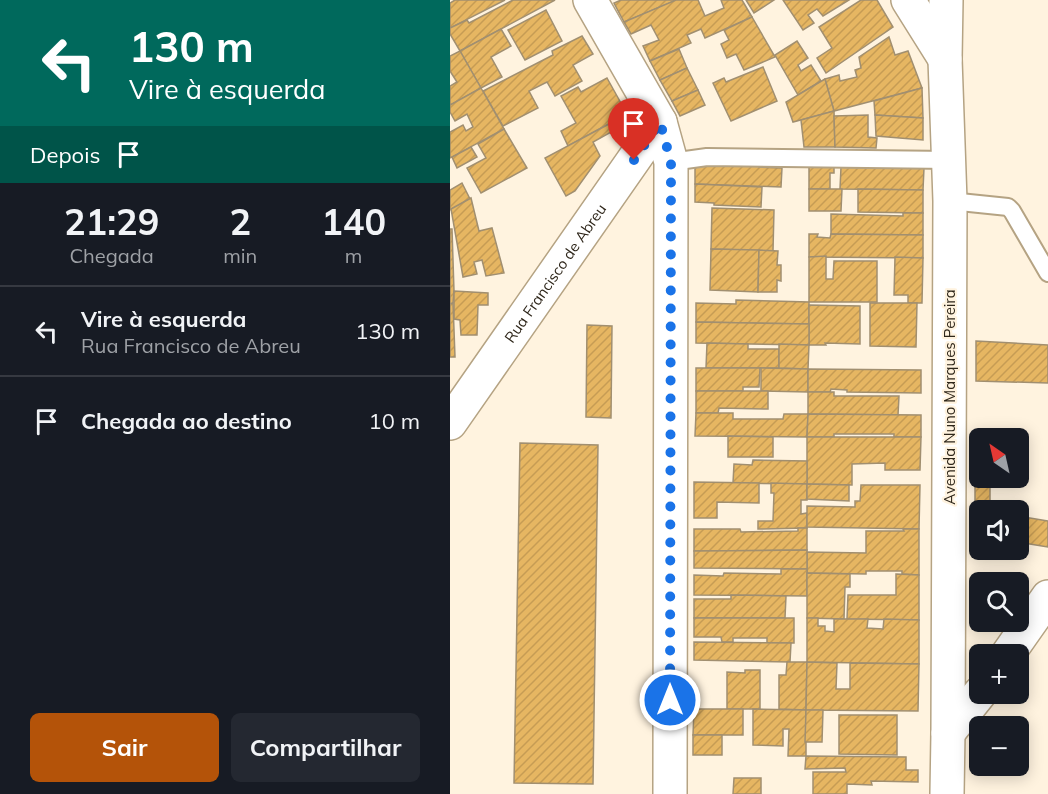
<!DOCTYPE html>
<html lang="pt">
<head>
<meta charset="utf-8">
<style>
  :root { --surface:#171b24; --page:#242831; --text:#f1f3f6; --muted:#9ea1a6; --line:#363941; --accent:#b45309 }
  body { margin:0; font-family:Mulish,sans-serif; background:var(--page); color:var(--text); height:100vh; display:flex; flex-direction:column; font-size:22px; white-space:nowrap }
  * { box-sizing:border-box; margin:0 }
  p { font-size:20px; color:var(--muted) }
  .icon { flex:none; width:33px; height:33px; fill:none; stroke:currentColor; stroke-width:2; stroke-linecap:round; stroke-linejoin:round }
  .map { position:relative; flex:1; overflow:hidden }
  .side { display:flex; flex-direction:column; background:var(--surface); width:450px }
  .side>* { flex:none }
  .hud { background:#00695c; color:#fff; overflow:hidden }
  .needle { width:39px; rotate:326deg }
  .tools { position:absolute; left:519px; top:428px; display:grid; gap:12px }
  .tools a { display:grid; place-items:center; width:60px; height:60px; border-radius:9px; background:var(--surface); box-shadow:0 3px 15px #0003; font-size:30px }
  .pin { position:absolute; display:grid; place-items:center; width:51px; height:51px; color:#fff; margin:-62px -26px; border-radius:50% 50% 50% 0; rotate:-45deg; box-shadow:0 0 6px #0007 }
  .pin .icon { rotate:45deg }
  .me { position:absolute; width:66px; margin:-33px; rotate:0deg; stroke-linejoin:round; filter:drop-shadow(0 0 4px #0008) }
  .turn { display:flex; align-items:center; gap:21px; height:126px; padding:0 30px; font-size:27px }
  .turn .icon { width:78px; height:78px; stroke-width:2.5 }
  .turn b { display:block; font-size:42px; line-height:51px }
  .then { display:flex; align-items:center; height:57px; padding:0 30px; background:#0003; gap:12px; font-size:22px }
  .eta { display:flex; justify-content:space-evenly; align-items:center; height:102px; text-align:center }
  .eta b { font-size:36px; font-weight:700; line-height:42px }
  .button { display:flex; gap:12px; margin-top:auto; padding:12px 30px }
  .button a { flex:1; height:69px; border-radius:9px; background:var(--accent); color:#fff; font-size:24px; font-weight:700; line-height:69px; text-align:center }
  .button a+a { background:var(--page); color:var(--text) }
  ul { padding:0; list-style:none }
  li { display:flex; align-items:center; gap:18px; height:90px; padding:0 30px; border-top:2px solid var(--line) }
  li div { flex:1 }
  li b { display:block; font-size:22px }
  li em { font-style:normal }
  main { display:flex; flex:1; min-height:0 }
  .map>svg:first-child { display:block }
</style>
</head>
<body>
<main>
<section class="side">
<div class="hud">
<div class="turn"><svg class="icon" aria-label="left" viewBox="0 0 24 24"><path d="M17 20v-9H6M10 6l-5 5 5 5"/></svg><div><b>130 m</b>Vire à esquerda</div></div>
<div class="then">Depois<svg class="icon" aria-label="arrive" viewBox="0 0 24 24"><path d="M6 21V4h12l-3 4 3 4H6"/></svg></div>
</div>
<div class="eta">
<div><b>21:29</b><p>Chegada</p></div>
<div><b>2</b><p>min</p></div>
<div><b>140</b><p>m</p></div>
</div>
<ul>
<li><svg class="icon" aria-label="left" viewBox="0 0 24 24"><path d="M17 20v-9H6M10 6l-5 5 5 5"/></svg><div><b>Vire à esquerda</b><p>Rua Francisco de Abreu</p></div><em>130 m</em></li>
<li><svg class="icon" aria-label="arrive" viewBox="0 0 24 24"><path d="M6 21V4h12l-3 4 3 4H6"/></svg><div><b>Chegada ao destino</b></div><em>10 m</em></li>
</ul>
<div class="button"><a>Sair</a><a>Compartilhar</a></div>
</section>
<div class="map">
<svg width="598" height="794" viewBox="0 0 598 794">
  <defs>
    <pattern id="building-hatch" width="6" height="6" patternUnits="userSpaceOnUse" patternTransform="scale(1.5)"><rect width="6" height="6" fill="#e6b662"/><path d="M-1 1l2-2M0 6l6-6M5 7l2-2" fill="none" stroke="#c69c54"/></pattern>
  </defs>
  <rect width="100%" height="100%" fill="#fff3df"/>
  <g fill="url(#building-hatch)" stroke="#a18f70" stroke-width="1.5">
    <polygon points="5,0 55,0 0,28 0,3"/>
    <polygon points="63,0 105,0 10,51 0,34 0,28 17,20 19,23"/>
    <polygon points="171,0 227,0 174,22 164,3"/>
    <polygon points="226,0 248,0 255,16 274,8 271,0 292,0 302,17 255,38 251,29 237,35 241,43 200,61 193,46 209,40 201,25 181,34 174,22"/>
    <polygon points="296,0 324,0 304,13"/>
    <polygon points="333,0 399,0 373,16 367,9 358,15 364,23 353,30"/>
    <polygon points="411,0 427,0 443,27 376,73 367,58 382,48 369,27"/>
    <polygon points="96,10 112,41 75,60 58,30"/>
    <polygon points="302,17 325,57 294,70 286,54 277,58 271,44 279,40 274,30"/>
    <polygon points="51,29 61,46 41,57 52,77 31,88 10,51"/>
    <polygon points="132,36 143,54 123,65 132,81 105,96 97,82 79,91 88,108 53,126 33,91 103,55 102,51"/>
    <polygon points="439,37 445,55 458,51 472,88 384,111 375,79 389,75 390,81 407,77 405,70 411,68 409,57"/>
    <polygon points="347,41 358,58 348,65 351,71 361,65 371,81 348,95 325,55"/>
    <polygon points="229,49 237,68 210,80 200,61"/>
    <polygon points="10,51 31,88 0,105 0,86 7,82 0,71 0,56"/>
    <polygon points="313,67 327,101 281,121 263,83 274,78 276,82"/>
    <polygon points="237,68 248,90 222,101 210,80"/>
    <polygon points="157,78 177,114 118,146 111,131 126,123 111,96 128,87 131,92"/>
    <polygon points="375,79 384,111 343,122 336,102"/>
    <polygon points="31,88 54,129 0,158 0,132 13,125 16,131 23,127 17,114 5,121 0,112 0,105"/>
    <polygon points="472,88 473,118 425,115 424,101"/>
    <polygon points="248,90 255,105 230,116 222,101"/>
    <polygon points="384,111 385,147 354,147 351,120"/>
    <polygon points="418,115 418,137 427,138 426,148 385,147 384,116"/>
    <polygon points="425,115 473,118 473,140 426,136"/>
    <polygon points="159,124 163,131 143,142 150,156 125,191 116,196 95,158"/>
    <polygon points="54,129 77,168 31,193 17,168 36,158 28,144"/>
    <polygon points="21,147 27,157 7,168 2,157"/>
    <polygon points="245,164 309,165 309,167 332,168 331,187 245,184"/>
    <polygon points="359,166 384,166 384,173 380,173 380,189 359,189"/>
    <polygon points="391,167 474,168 473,190 390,189"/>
    <polygon points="12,183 20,199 0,210 0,190"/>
    <polygon points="245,184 312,187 311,207 264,205 264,203 245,202"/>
    <polygon points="359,189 392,189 391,211 359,211"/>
    <polygon points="408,189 473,190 473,213 408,212"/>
    <polygon points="21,198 29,231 42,228 54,273 36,276 32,260 24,262 27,274 13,277 1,209"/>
    <polygon points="262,208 324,210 323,251 261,249"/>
    <polygon points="453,213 473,213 473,235 381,234 381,214 453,216"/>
    <polygon points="0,229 2,229 4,291 3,303 0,304"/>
    <polygon points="359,234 368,234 367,237 380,238 381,234 473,235 473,258 359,257"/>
    <polygon points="261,249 309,250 308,292 260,290"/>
    <polygon points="309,250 328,251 327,265 331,265 331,281 327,280 327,292 308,292"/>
    <polygon points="376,256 376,279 383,279 384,261 427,261 427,302 359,302 359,257"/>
    <polygon points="445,257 473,258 472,303 458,303 458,295 444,295"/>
    <polygon points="4,291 38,293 38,305 28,305 27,335 11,335 10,320 4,319"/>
    <polygon points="286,300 359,302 359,324 246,322 246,303 286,304"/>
    <polygon points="3,303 5,357 0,357 0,304"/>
    <polygon points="420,303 467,303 466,347 420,346"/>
    <polygon points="359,305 410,306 410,344 375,343 376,345 359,345"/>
    <polygon points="246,322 359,324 359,345 246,343"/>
    <polygon points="137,325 162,326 161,418 136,417"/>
    <polygon points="526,341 598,345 598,383 526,381"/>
    <polygon points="257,343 298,344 298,349 329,349 329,368 256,368"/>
    <polygon points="329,344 359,345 358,369 329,368"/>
    <polygon points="246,368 310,368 309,387 293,387 293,391 246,391"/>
    <polygon points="311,368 358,369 358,392 311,391"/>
    <polygon points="358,369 471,370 471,393 397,392 397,390 381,389 380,392 358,392"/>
    <polygon points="246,391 318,391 318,409 269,408 268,413 246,413"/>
    <polygon points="358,392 384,392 384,396 449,396 448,415 358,414"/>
    <polygon points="246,413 283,413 283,419 333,419 334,414 358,414 357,437 245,436"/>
    <polygon points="358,414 471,415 471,437 444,437 444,434 384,434 384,437 357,437"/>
    <polygon points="278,436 323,437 323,457 278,457"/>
    <polygon points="357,437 471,437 470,470 435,470 435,463 402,464 402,485 357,484"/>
    <polygon points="70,443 148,445 143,784 64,783"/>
    <polygon points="303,460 357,461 357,484 283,483 284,464 302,465"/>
    <polygon points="525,468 530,468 530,477 540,477 540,508 525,507"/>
    <polygon points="244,482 309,483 309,503 267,502 267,518 244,518"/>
    <polygon points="321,483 357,484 357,500 351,500 351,514 357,513 357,528 308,529 308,521 323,521 324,493 321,493"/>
    <polygon points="357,484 399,485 399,501 357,499"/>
    <polygon points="411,485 470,485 469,529 357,527 357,506 405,507 405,501 410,501"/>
    <polygon points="523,509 531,510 530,510 530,536 522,535"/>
    <polygon points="568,516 598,521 598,547 568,542"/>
    <polygon points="348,528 357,528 357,550 244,551 244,529 290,529 291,532 348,531"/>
    <polygon points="453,529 469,529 469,575 452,574 452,571 416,571 416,574 357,573 357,552 416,553 416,531 454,531"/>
    <polygon points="357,550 357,569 244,568 244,551"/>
    <polygon points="331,569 357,569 357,596 244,595 244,575 273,576 274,573 331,574"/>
    <polygon points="357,573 400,574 400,587 395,587 394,619 357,618"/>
    <polygon points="446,574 469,575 469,620 397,619 398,595 446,595"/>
    <polygon points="281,595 336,596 335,618 244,618 244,599 281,599"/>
    <polygon points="244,618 344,618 344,643 317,643 317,638 283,638 283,642 272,642 271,637 244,637"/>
    <polygon points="357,618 368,618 368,626 375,626 375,631 384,632 384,619 418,619 417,628 433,629 434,619 469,620 469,664 357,662"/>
    <polygon points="244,642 341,643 340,662 244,660"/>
    <polygon points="337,662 357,662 356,710 329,709 329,675 336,675"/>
    <polygon points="357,662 387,663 386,689 400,689 400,663 469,664 468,711 356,710"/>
    <polygon points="295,670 310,670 310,709 277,709 277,672 295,673"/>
    <polygon points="244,709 293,709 293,735 243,735"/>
    <polygon points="303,709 356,710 356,756 338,756 339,729 333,729 333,746 303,745"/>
    <polygon points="356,710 373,710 372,742 355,742"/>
    <polygon points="389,715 447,715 447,755 389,754"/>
    <rect x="243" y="735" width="29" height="20"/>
    <polygon points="356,756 456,757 456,770 468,770 468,782 421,781 422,785 397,784 397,794 363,794 363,772 396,772 395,768 355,769"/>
    <polygon points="284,778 311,778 311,794 283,794"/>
  </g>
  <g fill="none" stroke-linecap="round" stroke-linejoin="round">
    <g stroke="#b5a383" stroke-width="20">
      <g id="lane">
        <polyline points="221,162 257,157 500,160"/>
        <polyline points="500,201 558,207 562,211 598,273"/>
      </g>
    </g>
    <g stroke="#b5a383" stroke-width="36">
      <g id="street">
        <polyline points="458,0 495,59"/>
        <polyline points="496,0 495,59 500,201 498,733 497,794"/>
        <path id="s1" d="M 0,423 L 210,122"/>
        <polyline points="558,654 598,597"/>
        <polyline points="498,733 530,693"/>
      </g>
    </g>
    <g stroke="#b5a383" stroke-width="36">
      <polyline id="secondary" points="140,0 210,122 221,162 220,794"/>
    </g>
    <use href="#lane" stroke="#fff" stroke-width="16"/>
    <use href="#street" stroke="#fff" stroke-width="33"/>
    <use href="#secondary" stroke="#fff" stroke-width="33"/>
  </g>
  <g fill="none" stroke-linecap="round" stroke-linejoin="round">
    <polyline stroke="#1a73e8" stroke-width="10" stroke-dasharray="0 18" points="184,160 210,122 221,162 220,700"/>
  </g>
  <g text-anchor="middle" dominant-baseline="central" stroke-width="4.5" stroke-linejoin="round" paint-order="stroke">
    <g font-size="15" fill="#2e261a" stroke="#fff3df">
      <text stroke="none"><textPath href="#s1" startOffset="183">Rua Francisco de Abreu</textPath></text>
      <text transform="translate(499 397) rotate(-90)">Avenida Nuno Marques Pereira</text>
    </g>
  </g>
</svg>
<div class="tools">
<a><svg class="needle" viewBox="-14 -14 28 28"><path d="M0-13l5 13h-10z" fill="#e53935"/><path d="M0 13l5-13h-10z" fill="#9ea1a6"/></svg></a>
<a><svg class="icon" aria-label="sound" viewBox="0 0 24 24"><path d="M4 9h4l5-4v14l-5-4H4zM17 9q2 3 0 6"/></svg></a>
<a><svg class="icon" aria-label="search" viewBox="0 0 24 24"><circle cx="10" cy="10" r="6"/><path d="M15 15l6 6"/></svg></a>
<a>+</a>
<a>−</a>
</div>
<div class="pin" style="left:184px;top:160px;background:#d93025"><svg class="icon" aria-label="arrive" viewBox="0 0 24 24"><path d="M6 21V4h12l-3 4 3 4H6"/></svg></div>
<svg class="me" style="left:220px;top:700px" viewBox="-20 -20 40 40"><circle r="17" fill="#1a73e8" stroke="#fff" stroke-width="3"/><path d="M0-11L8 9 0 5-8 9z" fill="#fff"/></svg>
</div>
</main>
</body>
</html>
